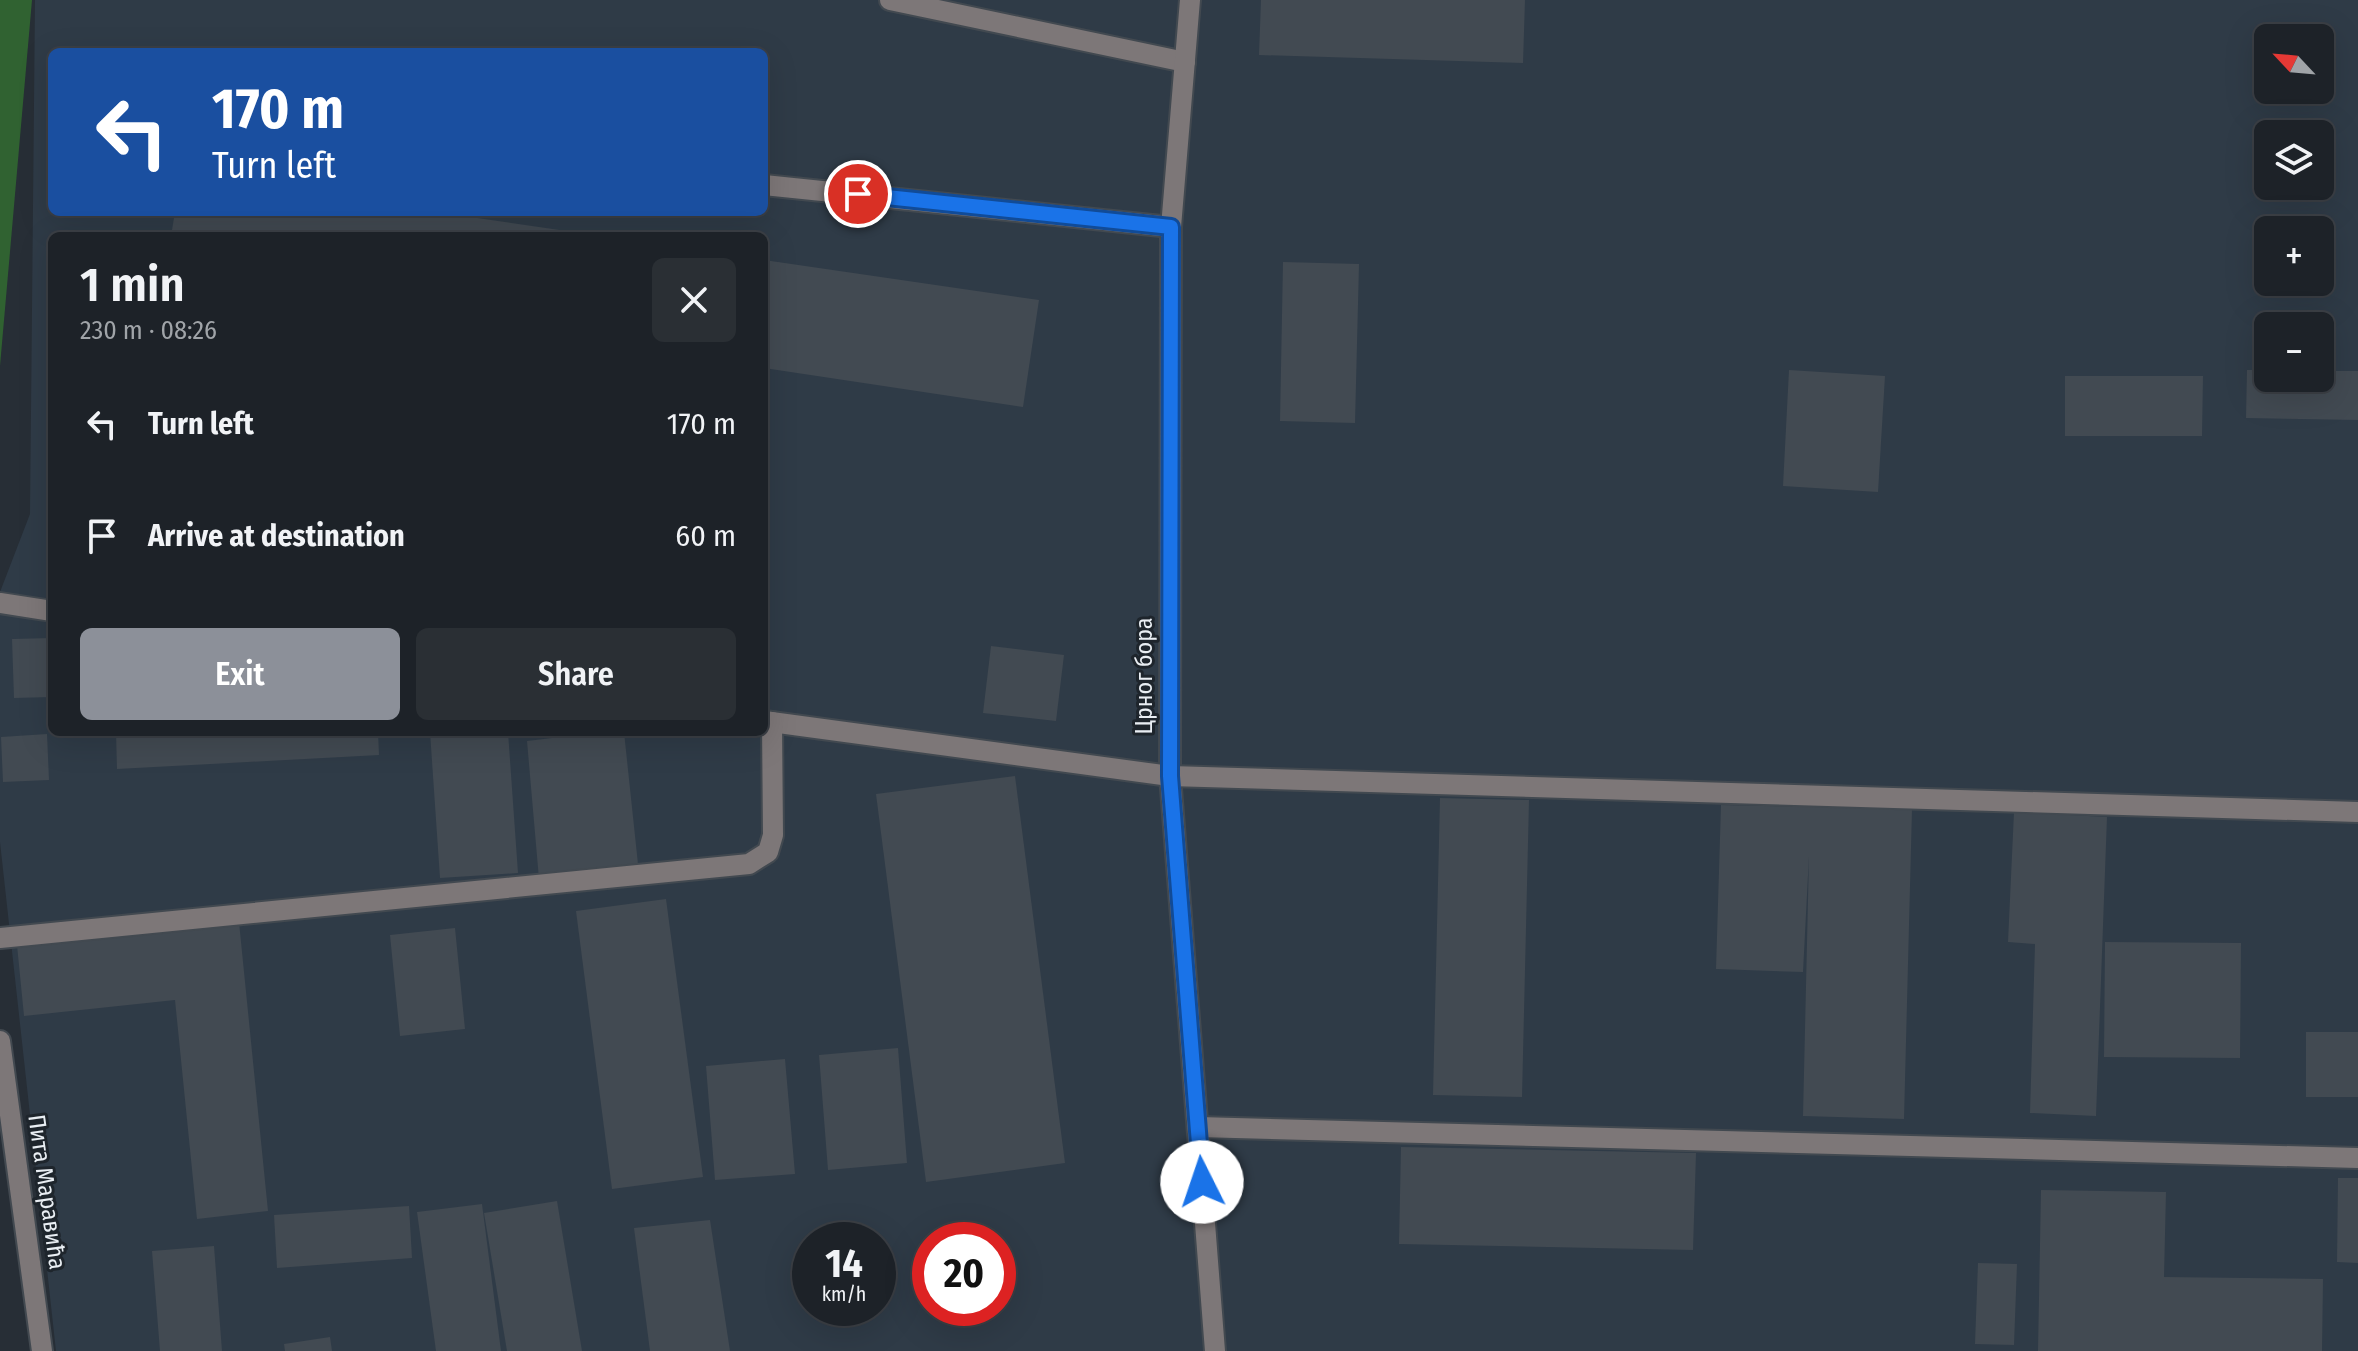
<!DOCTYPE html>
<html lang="en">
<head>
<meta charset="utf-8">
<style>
  :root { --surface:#1d2228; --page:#2a2f34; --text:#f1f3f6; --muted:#a0a4a8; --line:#3b3f45; --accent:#8c9099 }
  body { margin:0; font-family:"Fira Sans Condensed",sans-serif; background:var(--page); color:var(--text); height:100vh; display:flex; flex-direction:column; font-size:30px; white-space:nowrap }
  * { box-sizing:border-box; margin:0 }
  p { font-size:26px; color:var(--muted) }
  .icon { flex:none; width:44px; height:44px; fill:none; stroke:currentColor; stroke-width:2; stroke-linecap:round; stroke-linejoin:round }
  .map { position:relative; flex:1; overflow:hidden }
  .details { position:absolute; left:48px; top:232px; width:720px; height:504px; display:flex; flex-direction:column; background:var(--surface); border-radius:12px; box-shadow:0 8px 32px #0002,0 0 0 2px var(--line) }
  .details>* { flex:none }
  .top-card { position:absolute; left:48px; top:48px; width:720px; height:168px; border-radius:12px; box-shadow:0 8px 32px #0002,0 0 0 2px var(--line); background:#1a4fa0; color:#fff; overflow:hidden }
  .needle { width:52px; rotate:296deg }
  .tools { position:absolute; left:2254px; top:24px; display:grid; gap:16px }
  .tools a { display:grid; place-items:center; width:80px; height:80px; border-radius:12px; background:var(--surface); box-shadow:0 8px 32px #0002,0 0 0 2px var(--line); font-size:40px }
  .speed { position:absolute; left:792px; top:1222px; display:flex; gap:16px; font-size:40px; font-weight:700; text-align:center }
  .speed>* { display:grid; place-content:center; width:104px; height:104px; border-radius:50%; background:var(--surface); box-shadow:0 8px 32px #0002,0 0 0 2px var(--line); line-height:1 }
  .speed small { font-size:20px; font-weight:400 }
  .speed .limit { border:12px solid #d22; background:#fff; color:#111 }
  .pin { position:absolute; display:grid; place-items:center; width:68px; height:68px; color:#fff; margin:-34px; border:4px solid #fff; border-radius:50%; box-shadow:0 2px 8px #0007 }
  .me { position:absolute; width:88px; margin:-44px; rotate:356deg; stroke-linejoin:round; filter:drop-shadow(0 0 6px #0008) }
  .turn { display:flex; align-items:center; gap:28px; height:168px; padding:0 32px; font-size:36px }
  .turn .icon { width:104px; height:104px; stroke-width:2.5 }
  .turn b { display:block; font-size:56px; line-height:68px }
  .round { display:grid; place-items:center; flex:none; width:84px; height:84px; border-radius:12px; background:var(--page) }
  .headline { display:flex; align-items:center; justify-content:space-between; height:136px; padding:0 32px }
  h1 { font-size:48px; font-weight:600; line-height:60px }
  .cta { display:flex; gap:16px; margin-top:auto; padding:16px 32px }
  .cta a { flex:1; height:92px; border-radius:12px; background:var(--accent); color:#fff; font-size:32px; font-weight:600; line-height:92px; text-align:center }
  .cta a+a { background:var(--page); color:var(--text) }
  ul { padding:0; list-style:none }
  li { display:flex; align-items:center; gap:24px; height:112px; padding:0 32px }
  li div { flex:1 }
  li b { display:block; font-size:30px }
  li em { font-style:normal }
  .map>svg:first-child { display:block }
</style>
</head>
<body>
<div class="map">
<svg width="2358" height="1351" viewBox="0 0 2358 1351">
  <rect width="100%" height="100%" fill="#272e36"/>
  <path fill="#2f3b47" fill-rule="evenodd" d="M 35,0 L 2358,0 L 2358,1351 L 56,1351 L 0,842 L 0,592 L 30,514 ZM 2268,38 L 2320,38 L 2320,90 L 2268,90 ZM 52,52 L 764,52 L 764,212 L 52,212 ZM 2268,134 L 2320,134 L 2320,186 L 2268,186 ZM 2268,230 L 2320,230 L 2320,282 L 2268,282 ZM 52,236 L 764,236 L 764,732 L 52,732 ZM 2268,326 L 2320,326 L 2320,378 L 2268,378 ZM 810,1240 L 878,1240 L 878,1308 L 810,1308 ZM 930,1240 L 998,1240 L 998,1308 L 930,1308 Z"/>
  <polygon fill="#306231" points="0,0 32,0 0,366"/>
  <g fill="#424a52">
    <polygon points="1261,0 1525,0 1523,63 1259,55"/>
    <polygon points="175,212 436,212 587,234 171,236"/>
    <polygon points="764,260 1039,300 1023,407 764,368"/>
    <polygon points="1283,262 1359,264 1355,423 1280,421"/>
    <polygon points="1789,370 1885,376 1878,492 1783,486"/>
    <polygon points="2247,370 2268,370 2268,378 2320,378 2320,371 2358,371 2358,420 2246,418"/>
    <polygon points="2065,376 2203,376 2202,436 2065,436"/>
    <polygon points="52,638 52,697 14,698 12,639"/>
    <polygon points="991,646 1064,655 1056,721 983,713"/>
    <polygon points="116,732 378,732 379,755 117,769"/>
    <polygon points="430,732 508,732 518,873 440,878"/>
    <polygon points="602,732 624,732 638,864 539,879 527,741"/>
    <polygon points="47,734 49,780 3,782 1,737"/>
    <polygon points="1015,776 1065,1163 926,1182 876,794"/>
    <polygon points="1440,798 1529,800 1522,1097 1433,1095"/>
    <polygon points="1721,805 1912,809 1904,1119 1803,1116 1809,856 1803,972 1716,969"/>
    <polygon points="2014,812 2107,817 2096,1116 2030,1113 2035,944 2008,942"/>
    <polygon points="666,899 703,1177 612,1189 576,911"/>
    <polygon points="239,922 268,1211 197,1219 175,1000 24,1016 17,945"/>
    <polygon points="455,928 465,1029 400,1036 390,935"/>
    <polygon points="2105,942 2241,943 2240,1058 2104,1057"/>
    <rect x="2306" y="1032" width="52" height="65"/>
    <polygon points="898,1048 907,1163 828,1170 819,1055"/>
    <polygon points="785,1059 795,1174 715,1180 706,1066"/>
    <polygon points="1401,1147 1696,1153 1693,1250 1399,1244"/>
    <polygon points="2338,1178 2358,1178 2358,1263 2337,1262"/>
    <polygon points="2041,1190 2166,1192 2164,1277 2323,1279 2322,1351 2038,1351"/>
    <polygon points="557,1201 582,1351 507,1351 484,1213"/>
    <polygon points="482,1204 501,1351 436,1351 417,1212"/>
    <polygon points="409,1206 412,1258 277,1268 274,1215"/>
    <polygon points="710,1220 730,1351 650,1351 634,1228"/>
    <polygon points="214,1246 222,1351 160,1351 152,1251"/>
    <polygon points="1978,1263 2017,1264 2014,1345 1975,1344"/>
    <polygon points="330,1337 332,1351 285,1351 284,1344"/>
  </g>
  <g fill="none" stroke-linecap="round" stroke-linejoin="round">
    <g stroke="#424950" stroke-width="24">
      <g id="minor">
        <polyline points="890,0 1185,62"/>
        <polyline points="1190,0 1171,227 1170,776 1215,1351"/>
        <polyline points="764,185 1171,227"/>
        <polyline points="0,603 52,611"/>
        <polyline points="764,721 1170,776 2358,812"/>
        <polyline points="0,938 749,864 768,852 773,835 772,722"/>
        <polyline points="0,1041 42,1351"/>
        <polyline points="1198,1127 2358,1158"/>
      </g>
    </g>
    <use href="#minor" stroke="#7d7778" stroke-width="20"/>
  </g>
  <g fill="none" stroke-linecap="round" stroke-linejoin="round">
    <g stroke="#114b97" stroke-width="20">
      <polyline id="route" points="858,194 1171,227 1170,776 1202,1182"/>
    </g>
    <use href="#route" stroke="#1a73e8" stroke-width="14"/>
  </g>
  <g text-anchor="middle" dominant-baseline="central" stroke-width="6" stroke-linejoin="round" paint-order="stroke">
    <g font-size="24" fill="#e9eef3" stroke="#1e252c">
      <text transform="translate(1144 676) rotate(-90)">Црног бора</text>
      <text transform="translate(47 1192) rotate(82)">Пита Маравића</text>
    </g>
  </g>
</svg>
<div class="tools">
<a><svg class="needle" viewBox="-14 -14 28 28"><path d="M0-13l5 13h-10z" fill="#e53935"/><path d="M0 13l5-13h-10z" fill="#a0a4a8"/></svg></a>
<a><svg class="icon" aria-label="layers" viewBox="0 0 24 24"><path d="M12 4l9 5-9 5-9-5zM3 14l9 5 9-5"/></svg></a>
<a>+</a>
<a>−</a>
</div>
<div class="speed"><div>14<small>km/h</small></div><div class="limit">20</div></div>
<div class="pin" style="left:858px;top:194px;background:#d93025"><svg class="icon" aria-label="arrive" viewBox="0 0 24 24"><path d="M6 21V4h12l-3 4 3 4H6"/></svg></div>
<svg class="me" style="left:1202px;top:1182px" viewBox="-20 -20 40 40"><circle r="19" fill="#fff"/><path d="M0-13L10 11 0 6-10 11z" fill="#1a73e8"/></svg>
<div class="top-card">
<div class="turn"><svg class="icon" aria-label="left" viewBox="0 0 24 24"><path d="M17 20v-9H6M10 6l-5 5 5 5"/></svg><div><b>170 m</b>Turn left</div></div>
</div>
<section class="details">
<div class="headline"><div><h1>1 min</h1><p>230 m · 08:26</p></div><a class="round"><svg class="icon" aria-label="close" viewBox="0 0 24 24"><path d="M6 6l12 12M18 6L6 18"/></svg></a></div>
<ul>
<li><svg class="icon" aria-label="left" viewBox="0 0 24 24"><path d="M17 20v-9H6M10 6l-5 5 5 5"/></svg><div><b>Turn left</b></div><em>170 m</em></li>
<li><svg class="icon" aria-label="arrive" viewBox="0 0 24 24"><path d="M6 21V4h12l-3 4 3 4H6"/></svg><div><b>Arrive at destination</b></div><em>60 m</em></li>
</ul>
<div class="cta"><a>Exit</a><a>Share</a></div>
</section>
</div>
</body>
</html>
